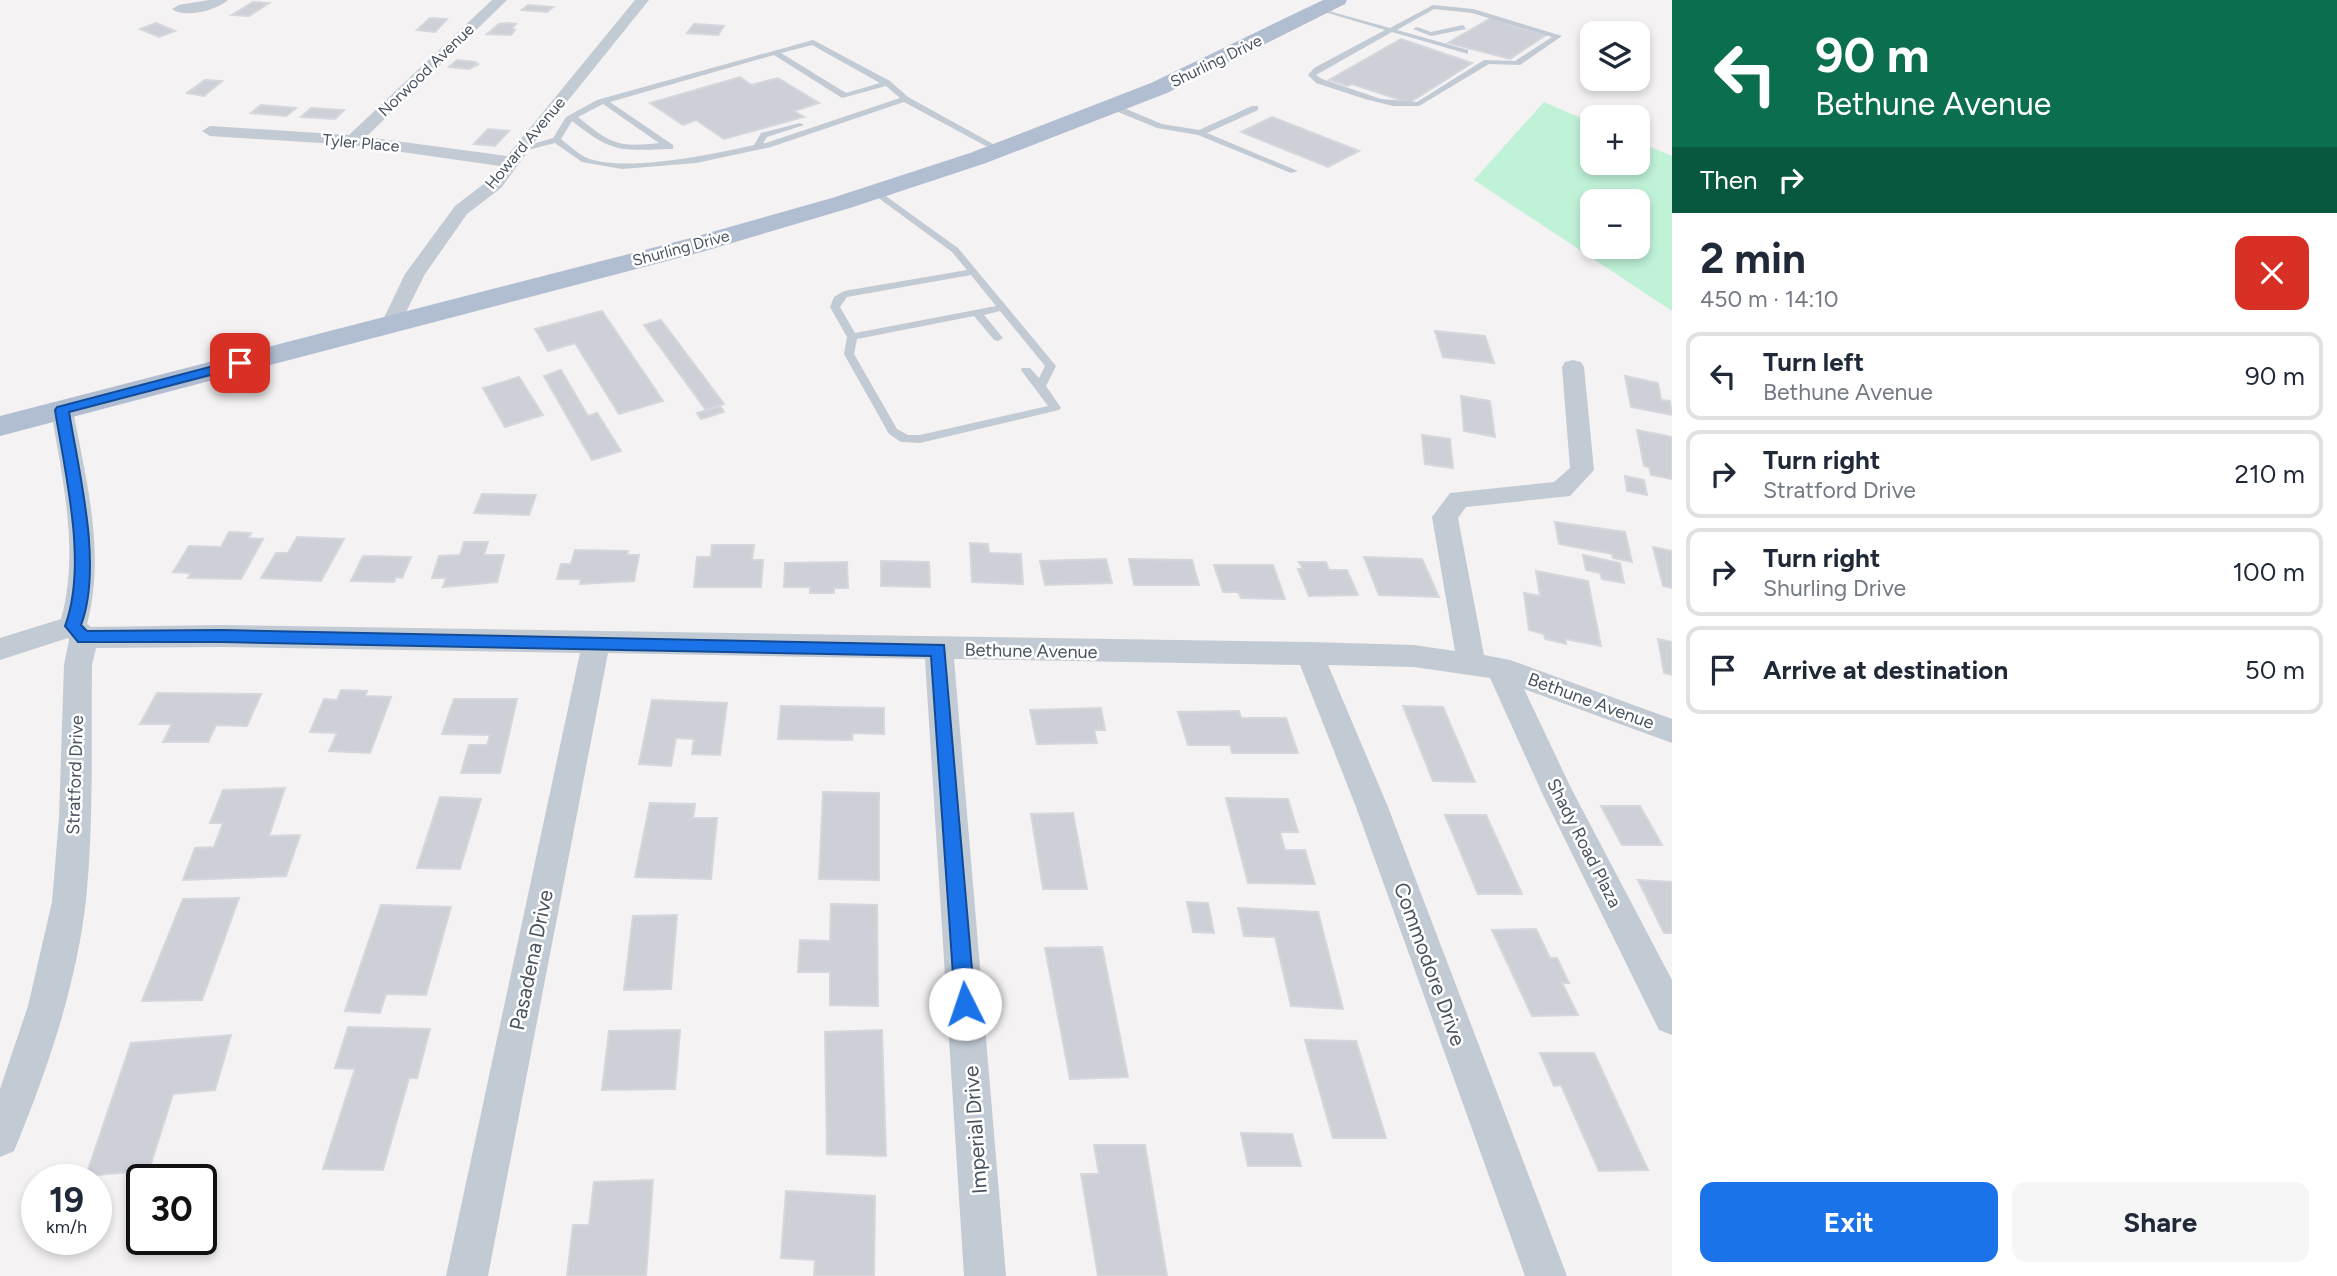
<!DOCTYPE html>
<html lang="en">
<head>
<meta charset="utf-8">
<style>
  :root { --surface:#fff; --page:#f6f6f7; --text:#1f2937; --muted:#747a83; --line:#e0e1e3; --accent:#1a73e8 }
  body { margin:0; font-family:Figtree,sans-serif; background:var(--page); color:var(--text); height:100vh; display:flex; flex-direction:column; font-size:26px; white-space:nowrap }
  * { box-sizing:border-box; margin:0 }
  p { font-size:23px; color:var(--muted) }
  .icon { flex:none; width:38px; height:38px; fill:none; stroke:currentColor; stroke-width:2; stroke-linecap:round; stroke-linejoin:round }
  .map { position:relative; flex:1; overflow:hidden }
  .panel { display:flex; flex-direction:column; background:var(--surface); width:665px }
  .panel>* { flex:none }
  .hud { background:#0b6e4f; color:#fff; overflow:hidden }
  .buttons { position:absolute; left:1580px; top:21px; display:grid; gap:14px }
  .buttons a { display:grid; place-items:center; width:70px; height:70px; border-radius:14px; background:var(--surface); box-shadow:0 4px 10px #0003; font-size:35px }
  .speed { position:absolute; left:21px; top:1164px; display:flex; gap:14px; font-size:35px; font-weight:700; text-align:center }
  .speed>* { display:grid; place-content:center; width:91px; height:91px; border-radius:50%; background:var(--surface); box-shadow:0 4px 10px #0003; line-height:1 }
  .speed small { font-size:18px; font-weight:400 }
  .speed .limit { border:4px solid #111; border-radius:10px; background:#fff; color:#111 }
  .pin { position:absolute; display:grid; place-items:center; width:60px; height:60px; color:#fff; margin:-30px; border-radius:14px; box-shadow:0 4px 10px #0006 }
  .me { position:absolute; width:77px; margin:-38px; rotate:356deg; stroke-linejoin:round; filter:drop-shadow(0 0 5px #0008) }
  .turn { display:flex; align-items:center; gap:24px; height:147px; padding:0 28px; font-size:32px }
  .turn .icon { width:91px; height:91px; stroke-width:2.5 }
  .turn b { display:block; font-size:49px; line-height:60px }
  .then { display:flex; align-items:center; height:66px; padding:0 28px; background:#0003; gap:14px; font-size:26px }
  .round { display:grid; place-items:center; flex:none; width:74px; height:74px; border-radius:14px; background:var(--page) }
  .summary { display:flex; align-items:center; justify-content:space-between; height:119px; padding:0 28px }
  h1 { font-size:42px; font-weight:700; line-height:52px }
  .primary-button { display:flex; gap:14px; margin-top:auto; padding:14px 28px }
  .primary-button a { flex:1; height:80px; border-radius:14px; background:var(--accent); color:#fff; font-size:28px; font-weight:700; line-height:80px; text-align:center }
  .primary-button a+a { background:var(--page); color:var(--text) }
  ul { padding:0; list-style:none }
  li { display:flex; align-items:center; gap:21px; height:88px; margin:0 14px 10px; padding:0 14px; border:4px solid var(--line); border-radius:14px }
  li div { flex:1 }
  li b { display:block; font-size:26px }
  li em { font-style:normal }
  main { display:flex; flex:1; min-height:0 }
  .map>svg:first-child { display:block }
</style>
</head>
<body>
<main>
<div class="map">
<svg width="1672" height="1276" viewBox="0 0 1672 1276">
  <rect width="100%" height="100%" fill="#f4f2f2"/>
  <path fill="#c0f2d8" fill-rule="evenodd" d="M 1544,102 L 1592,123 L 1592,163 L 1638,163 L 1638,142 L 1672,156 L 1672,311 L 1474,180 ZM 1592,201 L 1638,201 L 1638,247 L 1592,247 Z"/>
  <g fill="#cdd0d6" stroke="#d5d7dd" stroke-width="2">
    <polygon points="253,2 269,3 249,16 232,15"/>
    <polygon points="528,5 553,7 547,12 522,10"/>
    <polygon points="430,18 447,19 435,32 417,30"/>
    <polygon points="1491,18 1509,23 1507,24 1546,35 1510,59 1448,43"/>
    <polygon points="156,23 175,31 159,37 140,29"/>
    <polygon points="508,23 516,24 512,28 515,30 511,35 487,34 499,24"/>
    <polygon points="694,24 724,26 718,35 687,33"/>
    <polygon points="1401,39 1472,63 1409,103 1352,84 1348,86 1329,80"/>
    <polygon points="457,60 476,62 475,64 479,64 469,69 449,67"/>
    <polygon points="740,77 751,85 778,78 819,103 794,111 804,117 724,139 696,120 683,125 650,103"/>
    <polygon points="205,80 222,81 204,96 187,93"/>
    <polygon points="261,105 296,108 286,116 251,113"/>
    <polygon points="311,108 344,110 335,119 301,117"/>
    <polygon points="1272,117 1359,151 1328,167 1241,132"/>
    <polygon points="488,129 509,131 495,146 474,144"/>
    <polygon points="602,311 663,401 619,414 575,343 548,351 535,329"/>
    <polygon points="661,320 724,404 706,410 644,325"/>
    <polygon points="1435,331 1485,336 1494,363 1443,357"/>
    <polygon points="561,370 588,416 597,413 621,451 592,460 544,376"/>
    <polygon points="1625,376 1658,383 1661,400 1670,401 1672,415 1631,407"/>
    <polygon points="519,377 543,415 505,427 483,388"/>
    <polygon points="1461,396 1490,401 1495,437 1464,431"/>
    <polygon points="720,406 724,412 701,419 697,413"/>
    <polygon points="1637,430 1672,437 1672,479 1651,475 1649,467 1644,466"/>
    <polygon points="1422,435 1450,439 1453,468 1425,464"/>
    <polygon points="1625,476 1644,480 1647,495 1627,491"/>
    <polygon points="482,494 536,495 529,515 474,513"/>
    <polygon points="1555,522 1625,532 1632,562 1613,558 1612,554 1559,544"/>
    <polygon points="229,532 251,533 248,538 263,539 241,579 188,578 191,573 173,572 189,546 221,547"/>
    <polygon points="297,537 344,539 321,581 261,578 276,553 288,553"/>
    <polygon points="464,542 488,542 484,555 504,555 497,582 443,587 446,578 432,578 439,556 460,555"/>
    <polygon points="970,543 988,544 989,553 1021,554 1023,584 972,582"/>
    <polygon points="712,545 754,545 752,560 763,560 761,587 694,587 697,557 711,557"/>
    <polygon points="1653,547 1672,551 1672,588 1663,586"/>
    <polygon points="575,550 628,551 627,555 639,555 634,581 580,584 581,579 557,579 561,564 571,564"/>
    <polygon points="1583,555 1620,563 1624,583 1602,579 1600,573 1586,570"/>
    <polygon points="363,556 411,557 402,578 396,577 394,582 351,581"/>
    <polygon points="1364,557 1422,559 1439,597 1379,595"/>
    <polygon points="1106,559 1112,583 1045,585 1040,561"/>
    <polygon points="1129,559 1192,560 1199,585 1134,585"/>
    <polygon points="881,561 929,562 930,587 881,586"/>
    <polygon points="847,562 848,588 834,588 834,593 810,593 810,587 784,587 785,563"/>
    <polygon points="1299,562 1326,562 1329,570 1347,570 1358,595 1309,596 1298,569 1303,569"/>
    <polygon points="1214,565 1273,565 1285,599 1241,598 1238,592 1223,592"/>
    <polygon points="1536,571 1588,581 1601,646 1565,639 1566,644 1545,639 1544,634 1529,630 1524,593 1540,596"/>
    <polygon points="1658,639 1672,642 1672,675 1664,673"/>
    <polygon points="341,690 367,691 365,696 391,697 370,753 329,751 337,733 310,732 324,699 337,700"/>
    <polygon points="157,693 261,694 247,726 216,725 208,742 163,742 172,724 140,724"/>
    <polygon points="454,699 517,699 500,773 461,773 469,745 487,745 490,735 442,734"/>
    <polygon points="652,700 727,703 720,755 692,754 694,739 676,738 671,766 639,764"/>
    <polygon points="781,706 884,708 884,734 853,733 852,740 778,739"/>
    <polygon points="1403,706 1443,707 1475,782 1433,781"/>
    <polygon points="1101,708 1105,730 1094,730 1097,743 1037,744 1030,710"/>
    <polygon points="1239,711 1241,718 1286,718 1298,753 1232,753 1230,745 1188,745 1178,712"/>
    <polygon points="285,788 269,836 300,835 286,876 183,880 195,848 214,847 223,823 210,823 223,790"/>
    <polygon points="823,792 879,793 879,880 819,879"/>
    <polygon points="440,797 481,799 460,869 417,868"/>
    <polygon points="1226,798 1288,799 1298,832 1280,832 1285,850 1305,850 1315,884 1248,883"/>
    <polygon points="650,803 695,804 693,818 717,818 711,879 635,877"/>
    <polygon points="1601,806 1640,806 1662,845 1622,845"/>
    <polygon points="1073,813 1087,889 1043,889 1031,814"/>
    <polygon points="1445,815 1486,815 1522,894 1478,894"/>
    <polygon points="1638,880 1672,882 1672,933 1664,933"/>
    <polygon points="239,898 202,1000 142,1001 183,899"/>
    <polygon points="1187,902 1208,903 1214,933 1193,932"/>
    <polygon points="831,904 877,905 878,1006 830,1005 830,972 798,972 800,940 830,941"/>
    <polygon points="381,905 451,907 426,995 386,994 380,1013 345,1011"/>
    <polygon points="1238,908 1318,912 1343,1009 1291,1006 1275,937 1244,936"/>
    <polygon points="677,915 671,989 624,990 633,916"/>
    <polygon points="1536,929 1550,958 1557,958 1569,983 1562,983 1578,1015 1532,1016 1492,930"/>
    <polygon points="1102,947 1128,1077 1070,1079 1045,948"/>
    <polygon points="348,1027 430,1029 417,1078 409,1078 383,1170 323,1169 355,1069 335,1068"/>
    <polygon points="680,1030 675,1089 602,1090 609,1031"/>
    <polygon points="882,1030 886,1156 827,1154 825,1032"/>
    <polygon points="231,1035 215,1090 173,1094 149,1170 86,1176 131,1043"/>
    <polygon points="1305,1040 1356,1041 1386,1138 1333,1138"/>
    <polygon points="1540,1053 1594,1053 1648,1170 1599,1171 1561,1085 1554,1086"/>
    <polygon points="1241,1133 1292,1134 1301,1166 1248,1166"/>
    <polygon points="1094,1145 1145,1145 1167,1276 1098,1276 1081,1174 1099,1174"/>
    <polygon points="653,1180 646,1276 567,1276 573,1225 589,1225 594,1182"/>
    <polygon points="786,1191 875,1196 874,1276 814,1276 815,1260 781,1258"/>
  </g>
  <g fill="none" stroke-linecap="round" stroke-linejoin="round">
    <g fill="#c2cad4" fill-rule="evenodd">
      <path d="M 1433,5 L 1473,9 L 1562,36 L 1520,65 L 1489,64 L 1419,106 L 1393,106 L 1365,99 L 1316,83 L 1308,75 L 1314,68 L 1385,30 L 1318,10 L 1318,8 L 1390,28 ZM 1434,9 L 1472,13 L 1552,37 L 1515,61 L 1484,60 L 1417,102 L 1381,99 L 1322,79 L 1316,75 L 1392,32 L 1468,54 L 1468,50 L 1397,30 Z"/>
      <polygon points="1463,25 1466,29 1431,36 1413,29 1417,27 1431,32"/>
      <path d="M 813,40 L 890,81 L 908,97 L 1004,150 L 997,152 L 904,102 L 771,147 L 696,163 L 622,169 L 582,162 L 555,143 L 520,152 L 516,149 L 553,138 L 566,117 L 597,100 ZM 812,45 L 880,83 L 846,93 L 781,53 ZM 774,55 L 842,98 L 886,86 L 900,98 L 766,143 L 763,143 L 767,137 L 804,125 L 800,123 L 761,133 L 754,145 C 714,154 625,173 587,158 C 578,154 569,145 561,139 L 572,121 C 615,155 621,150 673,149 L 673,145 L 610,102 ZM 603,104 L 659,143 C 617,148 610,143 578,117 Z"/>
      <polygon points="1111,105 1117,105 1162,124 1199,130 1252,106 1258,106 1258,110 1207,133 1298,171 1291,173 1198,135 1157,128 1111,109"/>
      <path d="M 876,189 L 958,248 L 1056,366 L 1046,386 L 1061,408 L 1059,410 L 920,443 L 901,442 L 889,434 L 844,354 L 847,337 L 830,307 L 834,297 L 844,291 L 967,270 L 952,252 L 873,194 L 872,192 ZM 971,275 L 996,306 L 855,333 L 840,307 L 847,297 ZM 1000,311 L 1045,366 L 1039,378 L 1030,368 L 1022,368 L 1021,370 L 1048,406 L 920,435 L 908,435 L 897,429 L 854,354 L 857,339 L 974,316 L 994,340 L 998,341 L 1003,338 L 984,315 Z"/>
    </g>
    <g fill="#c2cad4" fill-rule="evenodd">
      <path d="M 209,0 L 228,0 C 217,10 184,19 172,9 L 179,5 Z"/>
      <polygon points="492,0 507,0 366,137 507,156 635,0 649,0 537,139 501,188 467,214 425,274 398,328 384,328 381,324 405,274 455,206 489,180 500,166 353,145 210,136 202,131 210,126 349,135"/>
      <path d="M 1573,360 L 1581,362 L 1584,367 L 1594,470 L 1570,496 L 1466,507 L 1458,518 L 1484,655 L 1510,660 L 1672,719 L 1672,743 L 1524,689 L 1571,788 L 1672,980 L 1672,1035 L 1659,1030 L 1543,795 L 1490,678 L 1414,667 L 1328,665 L 1388,807 L 1567,1276 L 1525,1276 L 1356,807 L 1300,665 L 954,659 L 1006,1276 L 964,1276 L 925,659 L 608,653 L 488,1276 L 446,1276 L 580,653 L 222,647 L 96,648 L 92,665 C 91,743 94,822 86,900 C 76,987 47,1071 14,1151 L 0,1157 L 0,1089 L 28,1006 L 52,902 L 59,818 L 64,665 L 69,640 L 68,638 L 0,660 L 0,638 L 61,619 C 80,551 62,478 51,410 L 54,405 L 70,405 L 73,410 C 86,480 106,553 87,624 L 91,627 L 222,625 L 1309,642 L 1414,645 L 1455,651 L 1432,517 L 1450,493 L 1554,482 L 1570,468 L 1562,367 L 1565,362 Z"/>
    </g>
    <polygon fill="#b1bed1" fill-rule="evenodd" points="1323,0 1347,0 1345,4 1167,93 986,163 850,208 705,251 0,436 0,416 687,239 832,198 970,153 1151,83"/>
  </g>
  <path fill="#1a73e8" stroke="#114b97" stroke-width="2" d="M 240,359 L 245,360 L 245,366 L 69,412 C 79,473 103,566 81,625 L 87,631 L 222,630 L 944,645 L 975,1004 L 972,1011 L 965,1014 L 958,1011 L 955,1004 L 931,656 L 222,642 L 78,642 L 65,626 C 88,565 65,473 55,410 L 57,407 Z"/>
  <g text-anchor="middle" dominant-baseline="central" stroke-width="5" stroke-linejoin="round" paint-order="stroke">
    <g font-size="16" fill="#485360" stroke="#fff">
      <text transform="translate(1216 61) rotate(-26)">Shurling Drive</text>
      <text transform="translate(426 70) rotate(-44)">Norwood Avenue</text>
      <text transform="translate(361 143) rotate(5)">Tyler Place</text>
      <text transform="translate(525 143) rotate(-50)">Howard Avenue</text>
      <text transform="translate(681 248) rotate(-15)">Shurling Drive</text>
    </g>
    <g font-size="18" fill="#485360" stroke="#fff">
      <text transform="translate(1031 651) rotate(1)">Bethune Avenue</text>
      <text transform="translate(1591 701) rotate(20)">Bethune Avenue</text>
      <text transform="translate(75 775) rotate(-88)">Stratford Drive</text>
      <text transform="translate(1584 843) rotate(63)">Shady Road Plaza</text>
    </g>
    <g font-size="21" fill="#485360" stroke="#fff">
      <text transform="translate(531 960) rotate(-78)">Pasadena Drive</text>
      <text transform="translate(1430 964) rotate(70)">Commodore Drive</text>
      <text transform="translate(975 1130) rotate(-94)">Imperial Drive</text>
    </g>
  </g>
</svg>
<div class="buttons">
<a><svg class="icon" aria-label="layers" viewBox="0 0 24 24"><path d="M12 4l9 5-9 5-9-5zM3 14l9 5 9-5"/></svg></a>
<a>+</a>
<a>−</a>
</div>
<div class="speed"><div>19<small>km/h</small></div><div class="limit">30</div></div>
<div class="pin" style="left:240px;top:363px;background:#d93025"><svg class="icon" aria-label="arrive" viewBox="0 0 24 24"><path d="M6 21V4h12l-3 4 3 4H6"/></svg></div>
<svg class="me" style="left:965px;top:1004px" viewBox="-20 -20 40 40"><circle r="19" fill="#fff"/><path d="M0-13L10 11 0 6-10 11z" fill="#1a73e8"/></svg>
</div>
<section class="panel">
<div class="hud">
<div class="turn"><svg class="icon" aria-label="left" viewBox="0 0 24 24"><path d="M17 20v-9H6M10 6l-5 5 5 5"/></svg><div><b>90 m</b>Bethune Avenue</div></div>
<div class="then">Then<svg class="icon" aria-label="right" viewBox="0 0 24 24"><path d="M7 20v-9h11M14 6l5 5-5 5"/></svg></div>
</div>
<div class="summary"><div><h1>2 min</h1><p>450 m · 14:10</p></div><a class="round" style="background:#d93025;color:#fff"><svg class="icon" aria-label="close" viewBox="0 0 24 24"><path d="M6 6l12 12M18 6L6 18"/></svg></a></div>
<ul>
<li><svg class="icon" aria-label="left" viewBox="0 0 24 24"><path d="M17 20v-9H6M10 6l-5 5 5 5"/></svg><div><b>Turn left</b><p>Bethune Avenue</p></div><em>90 m</em></li>
<li><svg class="icon" aria-label="right" viewBox="0 0 24 24"><path d="M7 20v-9h11M14 6l5 5-5 5"/></svg><div><b>Turn right</b><p>Stratford Drive</p></div><em>210 m</em></li>
<li><svg class="icon" aria-label="right" viewBox="0 0 24 24"><path d="M7 20v-9h11M14 6l5 5-5 5"/></svg><div><b>Turn right</b><p>Shurling Drive</p></div><em>100 m</em></li>
<li><svg class="icon" aria-label="arrive" viewBox="0 0 24 24"><path d="M6 21V4h12l-3 4 3 4H6"/></svg><div><b>Arrive at destination</b></div><em>50 m</em></li>
</ul>
<div class="primary-button"><a>Exit</a><a>Share</a></div>
</section>
</main>
</body>
</html>
